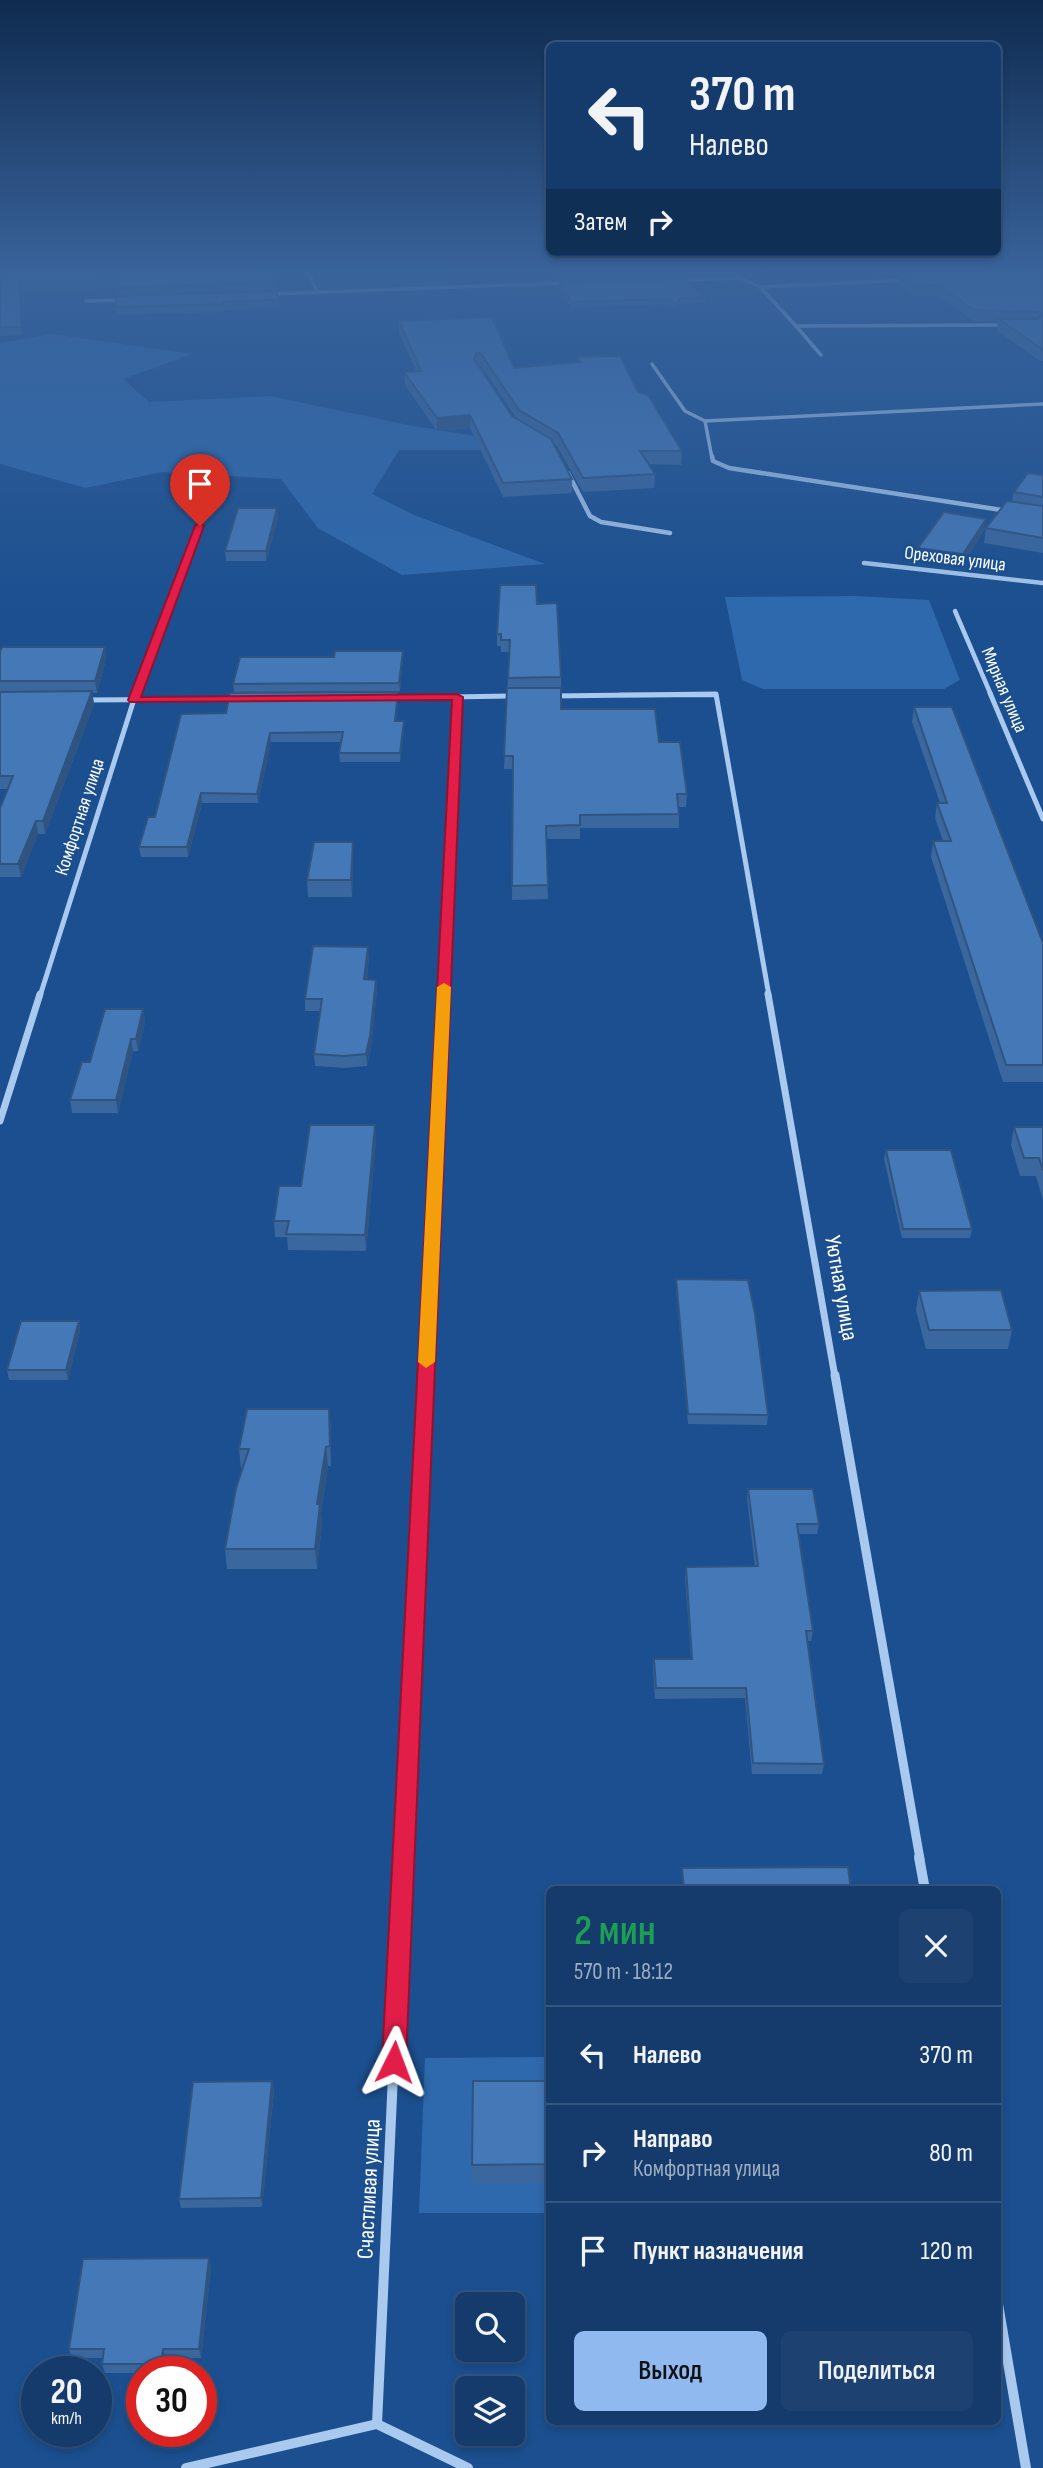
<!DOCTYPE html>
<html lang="ru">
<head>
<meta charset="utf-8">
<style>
  :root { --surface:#143b6b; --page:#1d4271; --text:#f1f3f6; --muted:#9dadc1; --line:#33557e; --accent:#90b9f0 }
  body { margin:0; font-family:"Sofia Sans Condensed",sans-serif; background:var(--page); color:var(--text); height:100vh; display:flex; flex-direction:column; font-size:26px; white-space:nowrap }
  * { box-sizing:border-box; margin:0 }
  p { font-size:23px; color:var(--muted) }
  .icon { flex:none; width:38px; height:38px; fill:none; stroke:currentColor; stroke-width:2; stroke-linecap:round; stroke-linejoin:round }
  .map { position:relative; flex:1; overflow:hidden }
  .side { position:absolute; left:546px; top:1886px; width:455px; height:539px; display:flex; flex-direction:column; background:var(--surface); border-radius:10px; box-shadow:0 4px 10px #0003,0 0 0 2px var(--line) }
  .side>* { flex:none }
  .banner { position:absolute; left:546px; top:42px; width:455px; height:214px; border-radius:10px; box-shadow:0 4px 10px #0003,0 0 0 2px var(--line); background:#143b6b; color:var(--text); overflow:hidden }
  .fabs { position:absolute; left:455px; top:2292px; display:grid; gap:14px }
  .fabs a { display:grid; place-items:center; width:70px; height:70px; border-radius:10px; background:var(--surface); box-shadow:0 4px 10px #0003,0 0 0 2px var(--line); font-size:35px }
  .speed { position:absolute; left:21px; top:2356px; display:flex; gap:14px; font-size:35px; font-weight:700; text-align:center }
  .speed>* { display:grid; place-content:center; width:91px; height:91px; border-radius:50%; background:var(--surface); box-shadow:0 4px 10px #0003,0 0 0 2px var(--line); line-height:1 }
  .speed small { font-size:18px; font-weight:400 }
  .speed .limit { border:10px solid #d22; background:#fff; color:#111 }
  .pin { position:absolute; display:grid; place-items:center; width:60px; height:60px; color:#fff; margin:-72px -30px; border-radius:50% 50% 50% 0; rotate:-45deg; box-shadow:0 0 7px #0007 }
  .pin .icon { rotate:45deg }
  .me { position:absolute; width:77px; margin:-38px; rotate:3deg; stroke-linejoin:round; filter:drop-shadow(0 0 5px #0008) }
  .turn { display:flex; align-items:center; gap:24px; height:147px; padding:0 28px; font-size:32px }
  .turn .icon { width:91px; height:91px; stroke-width:2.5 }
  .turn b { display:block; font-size:49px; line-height:60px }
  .then { display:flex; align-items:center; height:66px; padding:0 28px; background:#0003; gap:14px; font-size:26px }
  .round { display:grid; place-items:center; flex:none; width:74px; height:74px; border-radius:10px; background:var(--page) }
  .overview { display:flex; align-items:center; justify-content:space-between; height:119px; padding:0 28px }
  h1 { font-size:42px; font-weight:600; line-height:52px; color:#1e9e55 }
  .button { display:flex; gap:14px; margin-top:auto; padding:14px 28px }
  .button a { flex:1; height:80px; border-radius:10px; background:var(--accent); color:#111; font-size:28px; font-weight:600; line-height:80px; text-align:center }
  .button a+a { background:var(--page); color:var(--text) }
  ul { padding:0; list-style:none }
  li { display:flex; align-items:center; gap:21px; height:98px; padding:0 28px; border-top:2px solid var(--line) }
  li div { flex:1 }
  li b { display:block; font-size:26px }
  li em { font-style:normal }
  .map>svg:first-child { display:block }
</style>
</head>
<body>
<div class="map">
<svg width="1043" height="2468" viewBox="0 0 1043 2468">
  <rect width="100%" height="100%" fill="#1b4f8f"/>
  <g fill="#2e69ad">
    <polygon points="52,334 192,354 123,379 149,402 270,396 408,425 494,439 519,450 399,450 372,494 414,515 545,564 402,575 318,528 281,479 162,472 86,488 0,464 0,343"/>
    <polygon points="855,596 929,600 960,680 944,689 763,689 742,680 725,597"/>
    <polygon points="549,2057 549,2213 419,2213 425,2058"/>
  </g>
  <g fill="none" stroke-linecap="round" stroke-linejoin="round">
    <g stroke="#a9c9ee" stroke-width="3.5">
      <polyline points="307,269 317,292"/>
      <polyline points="731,269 740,278 760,287 796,326 1005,325"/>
      <polyline points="681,280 740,278"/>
      <polyline points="760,287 906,280"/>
      <polyline points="268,294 567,283"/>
      <polyline points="86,301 123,300"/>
      <polyline points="796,326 821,355"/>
      <polyline points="652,364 685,411 705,421 1043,404"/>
      <polyline points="705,421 712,458"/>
    </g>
    <g stroke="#a9c9ee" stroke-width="4.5">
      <polyline points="712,456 713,461 729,468 1008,511"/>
      <polyline points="568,473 590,516 601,522 670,533"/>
      <polyline points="864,563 1043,583"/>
      <polyline points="955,611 991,695"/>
      <polyline points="136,695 199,526"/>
      <polyline points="620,695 716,695"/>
    </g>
    <g stroke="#a9c9ee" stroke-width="5">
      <polyline points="990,693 1043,819"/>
      <polyline points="552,696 716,694 769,996"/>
      <polyline points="391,698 515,696"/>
      <polyline points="86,700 239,699"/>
      <polyline points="40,996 136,693"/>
      <polyline points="443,996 457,697"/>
    </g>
    <g stroke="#a9c9ee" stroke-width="7">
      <polyline points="768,994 835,1377"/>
      <polyline points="0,1121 40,994"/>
      <polyline points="426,1377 443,994"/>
    </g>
    <g stroke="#a9c9ee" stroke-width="9">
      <polyline points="835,1375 920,1859"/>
      <polyline points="403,1859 426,1375"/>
    </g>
    <g stroke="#a9c9ee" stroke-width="10">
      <polyline points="919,1857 925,1890"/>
      <polyline points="998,2304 1026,2468"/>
      <polyline points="377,2424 403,1857"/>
      <polyline points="186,2468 377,2424 468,2468"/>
    </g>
  </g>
  <g fill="#3a679d" fill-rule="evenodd">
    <polygon points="0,269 161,269 161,273 275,282 276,290 117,296 117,288 21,291 22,335 0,336"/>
    <polygon points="548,269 678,269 678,276 555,280"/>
    <polygon points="882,269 1043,269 1043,361 1040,361 997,330 998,321 973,321 937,295 913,296 899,284 900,275 890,276"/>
    <polygon points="560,283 705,297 705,303 680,304 675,310 669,304 571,308 560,289"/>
    <polygon points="278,300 279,307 223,310 224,312 117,315 116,307"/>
    <path d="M 399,321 L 514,368 L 578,362 L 578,357 L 638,392 L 682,451 L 681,465 L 648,464 L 655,474 L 654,488 L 583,492 L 557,446 L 553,444 L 572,479 L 572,493 L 503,497 L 470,428 L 437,431 L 405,385 L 404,372 L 416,371 L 399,333 ZM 478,365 L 482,367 L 516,418 L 512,416 Z"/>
    <polygon points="1043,475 1043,553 984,543 986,528 1012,501 1014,492"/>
    <polygon points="278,518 266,561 226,561 225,551"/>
    <polygon points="985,529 962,565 917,559 918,548"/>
    <polygon points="537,604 561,677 561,709 659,742 687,794 686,807 679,807 679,828 580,828 580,839 546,839 548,899 512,900 513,769 504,769 509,652 501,652 501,646 497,646 497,634"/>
    <polygon points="105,647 106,659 97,693 92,693 94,704 45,834 38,834 21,877 0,877 0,808 8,789 0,789 0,651"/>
    <polygon points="403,658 400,691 234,692 233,684"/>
    <polygon points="398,701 396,721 404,730 400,762 340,762 339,753 341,742 271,742 258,803 202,803 188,857 141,857 139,847 155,817 226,713"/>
    <polygon points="914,707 1043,943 1043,1082 1003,1082 931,857 933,841 943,841 935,818 937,803 940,803 912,722"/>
    <polygon points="353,858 352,897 308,897 307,880"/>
    <polygon points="369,958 367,979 376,980 377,991 371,1048 367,1066 344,1068 315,1066 314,1054 320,1011 305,1011 305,999"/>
    <polygon points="143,1009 145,1022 138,1051 133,1051 118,1113 72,1113 70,1100 90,1062"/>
    <polygon points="1014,1127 1043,1127 1043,1200 1036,1176 1020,1176 1011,1145"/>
    <polygon points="376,1140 366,1251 288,1250 287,1237 275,1237 274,1221 301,1186"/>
    <polygon points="886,1150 972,1229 970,1238 902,1238 884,1159"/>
    <polygon points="676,1279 768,1415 767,1425 688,1424 676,1288"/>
    <polygon points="919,1291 1012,1330 1008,1349 926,1349 916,1310"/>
    <polygon points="79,1321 80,1331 68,1380 9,1380 7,1370"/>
    <polygon points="329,1409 331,1428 331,1466 328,1466 321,1513 322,1524 317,1569 227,1569 225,1549 243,1469 241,1469 239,1449"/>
    <polygon points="748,1489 819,1524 817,1534 799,1534 813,1631 811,1641 808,1641 824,1764 822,1774 752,1774 745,1698 655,1699 653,1669 654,1659 691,1659 685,1577 686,1567 755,1566 747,1499"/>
    <polygon points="682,1868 851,1890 683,1890"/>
    <polygon points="272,2081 274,2091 262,2207 181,2208 179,2199"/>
    <polygon points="550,2081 550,2183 472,2184 472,2165"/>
    <polygon points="209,2258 211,2268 201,2358 166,2358 164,2371 142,2371 142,2373 105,2373 102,2364 103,2358 71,2358 69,2349"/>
  </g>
  <g fill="#305480">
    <polygon points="20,283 21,291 22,335 21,327"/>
    <polygon points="681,298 680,304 675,310 675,304"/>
    <polygon points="470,415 470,428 437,431 437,418"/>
    <polygon points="277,508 278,518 266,561 266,551"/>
    <polygon points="986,519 985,529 962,565 963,554"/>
    <polygon points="105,647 106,659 97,693 95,681"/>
    <polygon points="403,651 403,658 400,691 399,683"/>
    <polygon points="92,691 94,704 45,834 43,821"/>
    <polygon points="398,692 398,701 395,730 395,721"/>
    <polygon points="404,721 404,730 400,762 400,753"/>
    <polygon points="270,733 271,742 258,803 257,794"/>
    <polygon points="201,793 202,803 188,857 187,847"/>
    <polygon points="36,821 38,834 21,877 18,864"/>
    <polygon points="353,842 353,858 352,897 351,880"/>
    <polygon points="368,947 369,958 365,991 364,979"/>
    <polygon points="376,980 377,991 371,1048 367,1066 366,1054"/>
    <polygon points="143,1009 145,1022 138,1051 136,1039"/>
    <polygon points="131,1039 133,1051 118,1113 116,1100"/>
    <polygon points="375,1125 376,1140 366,1251 365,1235"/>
    <polygon points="79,1321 80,1331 68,1380 66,1370"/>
    <polygon points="329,1409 331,1428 331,1466 330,1446"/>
    <polygon points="326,1447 328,1466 321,1513 322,1524 317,1569 315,1549 317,1504"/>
    <polygon points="272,2081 274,2091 262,2207 261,2198"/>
    <polygon points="209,2258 211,2268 201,2358 199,2349"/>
    <polygon points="163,2349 166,2358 163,2371 161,2364"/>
  </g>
  <g fill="#4478b7" stroke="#305480" stroke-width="2">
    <polygon points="0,269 159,269 159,273 273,269 275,282 116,288 117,280 20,283 21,327 0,327"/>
    <polygon points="554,269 591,269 555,270"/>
    <polygon points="993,269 1043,269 1043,350 999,319 1037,319 1041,316 1040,312 974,310 939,285 914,286 900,274"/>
    <polygon points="686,279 705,297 681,298 675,304 669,299 571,302 560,283"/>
    <polygon points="277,291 278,300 223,302 223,304 116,307 116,296"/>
    <polygon points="492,317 514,368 580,362 578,357 620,356 638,392 648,395 682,451 640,451 655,474 583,478 558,433 519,410 481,354 477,353 474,359 512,416 551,439 572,479 503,483 470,415 437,418 404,372 421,371 399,321"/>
    <polygon points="1028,473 1043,475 1043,497 1014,492"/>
    <polygon points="1007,501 1043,506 1043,538 986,528"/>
    <polygon points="238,508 277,508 266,551 225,551"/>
    <polygon points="944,512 986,519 963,554 918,548"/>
    <polygon points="500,585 536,585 537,604 557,603 561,677 508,678 510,640 501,640 501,634 497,634"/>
    <polygon points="2,647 105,647 95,681 0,681 0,651"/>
    <polygon points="335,651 403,651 399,683 233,684 240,657 334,657"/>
    <polygon points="507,688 561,688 561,709 655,709 659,742 680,742 687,794 677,794 679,814 580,815 580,825 546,826 548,885 512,886 513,756 504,756"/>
    <polygon points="92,691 43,821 36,821 18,864 0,864 0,808 13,776 0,776 0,692"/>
    <polygon points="398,692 395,721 404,721 400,753 339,753 343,732 270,733 257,794 201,793 187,847 139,847 148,817 155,817 181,714 226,713 230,693"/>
    <polygon points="914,707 952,707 1043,943 1043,1065 1006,1065 933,841 951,841 937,803 947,803"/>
    <polygon points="314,842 353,842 351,880 307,880"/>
    <polygon points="313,946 368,947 364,979 376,980 370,1036 366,1054 344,1056 314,1054 322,999 305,999"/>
    <polygon points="105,1009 143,1009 136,1039 131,1039 116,1100 70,1100 82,1062 90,1062"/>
    <polygon points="310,1125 375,1125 365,1235 286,1234 289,1221 274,1221 279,1186 301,1186"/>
    <polygon points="1014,1127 1043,1127 1043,1170 1039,1158 1024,1158"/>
    <polygon points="886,1150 951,1150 972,1229 903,1229"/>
    <polygon points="676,1279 748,1280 755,1314 768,1415 688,1414"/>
    <polygon points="1001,1290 1012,1330 929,1330 919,1291"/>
    <polygon points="21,1321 79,1321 66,1370 7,1370"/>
    <polygon points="247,1409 329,1409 330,1446 326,1447 317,1504 320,1504 315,1549 225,1549 236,1488 249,1449 239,1449"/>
    <polygon points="748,1489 813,1489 819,1524 797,1524 813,1631 806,1631 824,1764 753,1763 746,1688 656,1688 654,1659 692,1659 686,1567 758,1566"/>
    <polygon points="848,1867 851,1890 684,1890 682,1868"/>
    <polygon points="272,2081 261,2198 179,2199 193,2082"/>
    <polygon points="473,2081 550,2081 550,2164 472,2165"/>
    <polygon points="209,2258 199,2349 163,2349 161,2364 102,2364 104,2349 69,2349 83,2259"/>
  </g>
  <linearGradient id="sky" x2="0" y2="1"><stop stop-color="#0f2b4f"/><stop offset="0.44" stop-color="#39639b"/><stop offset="1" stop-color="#39639b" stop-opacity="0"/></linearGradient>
  <rect width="1043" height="615" fill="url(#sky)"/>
  <polygon fill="#e11d48" stroke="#92132f" stroke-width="2" points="200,523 204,526 141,697 457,694 463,697 406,2062 402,2070 394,2073 386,2070 382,2062 452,700 130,702 128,700 195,526"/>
  <polygon fill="#f59e0b" points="444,983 451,987 435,1362 426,1368 418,1362 437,987"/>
  <g text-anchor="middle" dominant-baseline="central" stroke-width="5" stroke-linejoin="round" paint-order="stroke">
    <g font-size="19" fill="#fff" stroke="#1b4f8f">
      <text transform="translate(955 559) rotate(7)">Ореховая улица</text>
      <text transform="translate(1004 690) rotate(67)">Мирная улица</text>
      <text transform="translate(80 817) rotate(-72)">Комфортная улица</text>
    </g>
    <g font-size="23" fill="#fff" stroke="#1b4f8f">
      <text transform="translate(841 1288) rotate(80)">Уютная улица</text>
      <text transform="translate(369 2189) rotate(-87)">Счастливая улица</text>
    </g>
  </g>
</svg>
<div class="fabs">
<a><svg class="icon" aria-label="search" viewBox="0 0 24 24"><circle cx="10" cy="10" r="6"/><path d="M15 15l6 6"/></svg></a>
<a><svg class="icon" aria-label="layers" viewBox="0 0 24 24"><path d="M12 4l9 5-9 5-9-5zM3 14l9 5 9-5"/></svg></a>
</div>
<div class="speed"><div>20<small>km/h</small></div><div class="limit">30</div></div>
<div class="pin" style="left:200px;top:526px;background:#d93025"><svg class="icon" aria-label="arrive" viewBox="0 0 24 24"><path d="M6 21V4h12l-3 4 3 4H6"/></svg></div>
<svg class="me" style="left:394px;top:2062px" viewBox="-20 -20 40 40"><path d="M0-17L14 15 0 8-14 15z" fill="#e11d48" stroke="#fff" stroke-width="4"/></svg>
<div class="banner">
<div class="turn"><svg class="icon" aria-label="left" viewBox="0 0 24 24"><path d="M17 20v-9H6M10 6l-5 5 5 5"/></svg><div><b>370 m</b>Налево</div></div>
<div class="then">Затем<svg class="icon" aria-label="right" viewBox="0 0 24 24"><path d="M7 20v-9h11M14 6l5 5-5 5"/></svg></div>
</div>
<section class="side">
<div class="overview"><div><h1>2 мин</h1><p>570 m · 18:12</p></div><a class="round"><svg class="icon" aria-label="close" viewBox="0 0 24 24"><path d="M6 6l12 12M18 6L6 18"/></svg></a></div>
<ul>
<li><svg class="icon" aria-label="left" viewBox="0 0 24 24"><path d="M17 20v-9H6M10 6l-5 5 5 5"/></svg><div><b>Налево</b></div><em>370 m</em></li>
<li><svg class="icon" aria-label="right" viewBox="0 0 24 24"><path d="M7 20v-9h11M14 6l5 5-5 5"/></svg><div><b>Направо</b><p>Комфортная улица</p></div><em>80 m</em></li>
<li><svg class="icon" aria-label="arrive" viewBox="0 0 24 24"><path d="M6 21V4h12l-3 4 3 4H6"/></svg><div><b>Пункт назначения</b></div><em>120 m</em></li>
</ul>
<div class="button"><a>Выход</a><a>Поделиться</a></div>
</section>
</div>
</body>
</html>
